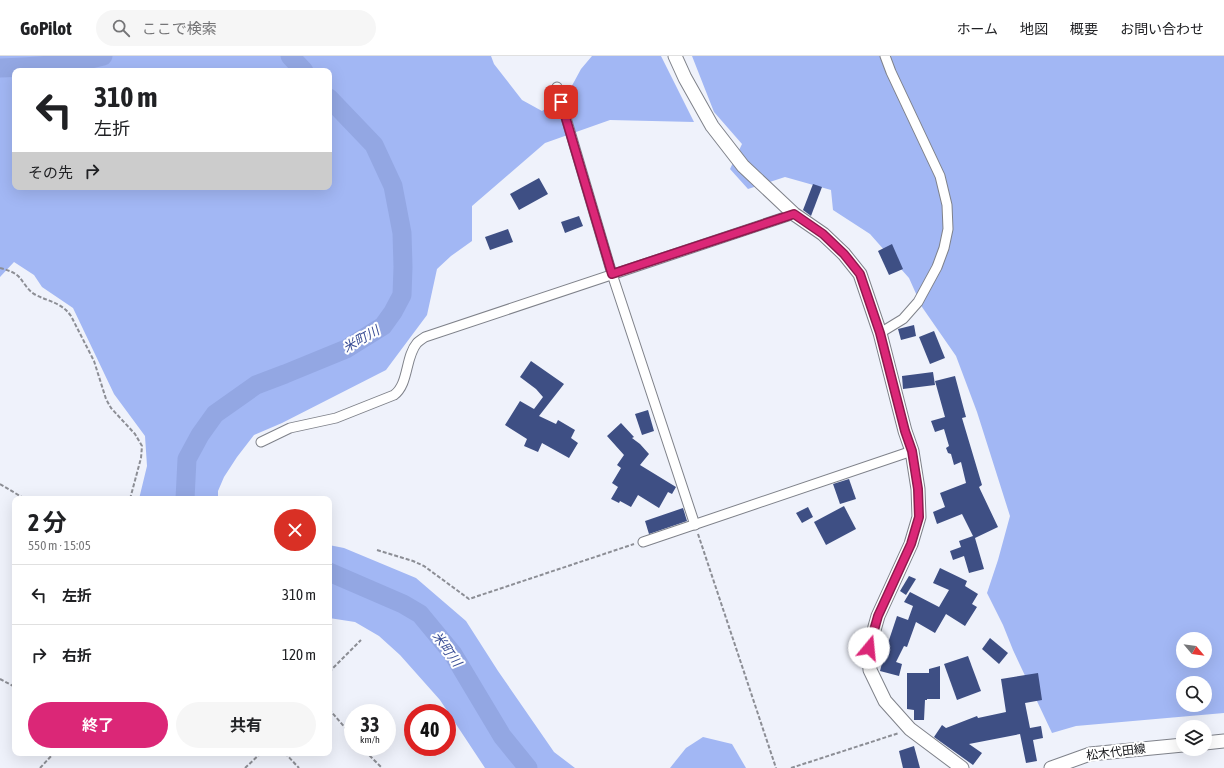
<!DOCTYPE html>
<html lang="ja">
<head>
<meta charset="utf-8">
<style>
  :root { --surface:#fff; --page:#f6f6f6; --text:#202124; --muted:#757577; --line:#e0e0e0; --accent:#db2777 }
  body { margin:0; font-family:"Asap Condensed","Noto Sans JP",sans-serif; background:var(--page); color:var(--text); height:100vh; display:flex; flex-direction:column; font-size:15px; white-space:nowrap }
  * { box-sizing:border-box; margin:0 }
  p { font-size:13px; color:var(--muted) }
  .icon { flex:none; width:22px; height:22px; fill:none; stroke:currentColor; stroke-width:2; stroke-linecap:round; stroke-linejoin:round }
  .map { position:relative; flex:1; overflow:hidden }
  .drawer { position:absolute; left:12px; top:440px; width:320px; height:260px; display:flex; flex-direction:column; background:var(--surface); border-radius:8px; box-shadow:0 4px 16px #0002 }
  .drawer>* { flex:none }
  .banner { position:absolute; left:12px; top:12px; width:320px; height:122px; border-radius:8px; box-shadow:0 4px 16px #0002; background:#fff; color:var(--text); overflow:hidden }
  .needle { width:26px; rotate:119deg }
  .controls { position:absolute; left:1176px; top:576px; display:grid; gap:8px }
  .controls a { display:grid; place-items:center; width:36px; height:36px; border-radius:50%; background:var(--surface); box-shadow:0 4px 16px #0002; font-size:20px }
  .speed { position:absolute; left:344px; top:648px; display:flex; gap:8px; font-size:20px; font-weight:700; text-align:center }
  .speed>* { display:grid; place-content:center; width:52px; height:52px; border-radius:50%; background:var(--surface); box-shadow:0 4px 16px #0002; line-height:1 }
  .speed small { font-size:10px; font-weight:400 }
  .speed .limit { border:6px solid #d22; background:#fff; color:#111 }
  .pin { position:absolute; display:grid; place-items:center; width:34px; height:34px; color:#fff; margin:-17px; border-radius:8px; box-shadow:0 2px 6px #0006 }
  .me { position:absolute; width:44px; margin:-22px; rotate:17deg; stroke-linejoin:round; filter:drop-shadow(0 0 3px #0008) }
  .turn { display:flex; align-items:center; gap:14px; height:84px; padding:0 16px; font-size:18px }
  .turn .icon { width:52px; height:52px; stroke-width:2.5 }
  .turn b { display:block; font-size:28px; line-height:34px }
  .then { display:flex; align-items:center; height:38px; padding:0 16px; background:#0003; gap:8px; font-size:15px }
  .round { display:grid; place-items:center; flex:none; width:42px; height:42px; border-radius:21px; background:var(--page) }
  .summary { display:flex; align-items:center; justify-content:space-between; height:68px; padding:0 16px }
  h1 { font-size:24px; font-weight:700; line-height:30px }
  .cta { display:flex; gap:8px; margin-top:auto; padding:8px 16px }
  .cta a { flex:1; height:46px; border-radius:24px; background:var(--accent); color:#fff; font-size:16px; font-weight:700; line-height:46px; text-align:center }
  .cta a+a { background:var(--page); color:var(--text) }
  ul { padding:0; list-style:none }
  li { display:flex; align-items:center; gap:12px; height:60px; padding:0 16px; border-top:1px solid var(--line) }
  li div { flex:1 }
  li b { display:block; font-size:15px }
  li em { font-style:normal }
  header { display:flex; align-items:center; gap:24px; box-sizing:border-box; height:56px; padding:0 20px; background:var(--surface); border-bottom:1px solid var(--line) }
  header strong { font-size:19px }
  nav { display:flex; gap:22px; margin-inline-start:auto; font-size:14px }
  .search { width:280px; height:36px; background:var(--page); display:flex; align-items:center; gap:10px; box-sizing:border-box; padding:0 14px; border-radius:22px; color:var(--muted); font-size:15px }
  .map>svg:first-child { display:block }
</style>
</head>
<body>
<header>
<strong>GoPilot</strong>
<div class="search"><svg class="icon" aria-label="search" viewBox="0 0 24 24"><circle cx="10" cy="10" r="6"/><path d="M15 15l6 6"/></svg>ここで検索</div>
<nav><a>ホーム</a><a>地図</a><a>概要</a><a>お問い合わせ</a></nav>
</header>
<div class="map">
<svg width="1224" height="712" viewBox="0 0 1224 712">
  <rect width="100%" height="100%" fill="#eff2fb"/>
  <g fill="#a2b7f4" fill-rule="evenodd">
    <path d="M 0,0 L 491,0 L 494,8 L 522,44 L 542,55 L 568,37 L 581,13 L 592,0 L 661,0 L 694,66 L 610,64 L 545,87 L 472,150 L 472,185 L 451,200 L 437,213 L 427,259 L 386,314 L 282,367 L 254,379 L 237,401 L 224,421 L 218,435 L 218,443 L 139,443 L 147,410 L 145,380 L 114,338 L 73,252 L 42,231 L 34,219 L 14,206 L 0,221 ZM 15,15 L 329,15 L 329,131 L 15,131 Z"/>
    <path d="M 692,0 L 1224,0 L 1224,657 L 1076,670 L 1052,677 L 1013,594 L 1003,569 L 987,537 L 998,504 L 1010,460 L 977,356 L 956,300 L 922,251 L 909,222 L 870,178 L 833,154 L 831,134 L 785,121 L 748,133 L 730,113 L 742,88 L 714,56 ZM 1183,583 L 1205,583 L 1205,605 L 1183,605 ZM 1183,627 L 1205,627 L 1205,649 L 1183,649 Z"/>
    <polygon points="329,489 344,492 416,522 466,565 498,615 554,696 575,712 485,712 440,644 400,599 379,580 355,566 329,562"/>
    <polygon points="703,681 732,688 746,712 670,712 686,692"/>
  </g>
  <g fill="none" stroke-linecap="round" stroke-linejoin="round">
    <g stroke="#93a7e3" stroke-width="19">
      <polyline points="290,0 304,15"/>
      <path d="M 0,12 C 34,11 69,9 103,0"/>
      <polyline points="185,443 187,403 200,379 215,358 256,329 285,318 346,293 383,270 393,256 402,239 403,211 402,177 393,130 374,89 329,42"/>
      <polyline points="329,516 403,548 420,558 453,598 502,680 528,712"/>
    </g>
  </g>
  <g fill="#3e4f84">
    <polygon points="539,122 548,138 519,154 510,138"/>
    <polygon points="813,128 822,131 811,160 803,154"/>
    <polygon points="579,160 583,170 565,177 561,166"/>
    <polygon points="508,173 513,186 490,194 485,181"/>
    <polygon points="892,188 903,213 889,219 878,195"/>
    <polygon points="914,269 916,280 901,284 898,273"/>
    <polygon points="934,275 945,302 930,308 919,281"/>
    <polygon points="531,305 564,328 539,360 556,368 558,364 575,374 571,382 578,387 569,402 542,387 538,396 524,390 527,383 505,369 520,345 534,353 543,341 536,333 520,321"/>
    <polygon points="933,316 935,329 903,333 902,320"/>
    <polygon points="955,320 966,361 962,362 982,429 979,431 998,471 975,482 984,513 969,517 964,500 953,504 950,495 961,491 959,485 973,480 962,458 937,468 933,456 945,451 940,437 966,427 961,406 954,409 951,398 948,397 946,392 949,390 944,373 935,376 931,365 945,361 935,325"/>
    <polygon points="648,354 654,375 642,379 635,358"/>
    <polygon points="621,367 634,381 632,382 640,388 649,398 640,409 676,431 672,438 668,436 659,452 638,439 631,451 620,445 619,447 611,443 618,431 612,427 621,412 617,409 624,399 607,380"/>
    <polygon points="849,423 856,443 840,448 833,428"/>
    <polygon points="844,450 856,473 826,489 814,466"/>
    <polygon points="808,451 813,461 802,467 796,457"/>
    <polygon points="683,452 687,465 649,478 645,465"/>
    <polygon points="940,512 967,525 965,530 978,538 972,548 977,551 965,570 946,558 935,577 916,566 907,591 904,590 896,606 902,608 899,620 880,615 884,599 878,595 883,585 888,587 897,560 908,564 913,550 904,546 910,536 939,551 949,534 933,527"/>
    <polygon points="909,520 916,523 906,539 900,535"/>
    <polygon points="990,582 1008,597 999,608 982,593"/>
    <polygon points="968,600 981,635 957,644 944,608"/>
    <polygon points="940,610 940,643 927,643 927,644 925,644 924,664 914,664 914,654 907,653 907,617 929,617 929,613"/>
    <polygon points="1038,617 1042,644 1025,647 1030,672 1041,670 1043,682 1033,684 1037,705 1026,707 1020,678 969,688 982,697 973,709 934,681 942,669 946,672 977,660 978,662 1006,656 1001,623"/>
    <polygon points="914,690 920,712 903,712 899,695"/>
  </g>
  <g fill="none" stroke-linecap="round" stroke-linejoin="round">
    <g stroke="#7f828a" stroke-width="11">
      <g id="street">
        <polyline points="557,31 612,218 695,469"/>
        <polyline points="880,277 903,263 918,246 937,211 944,192 948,173 947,149 940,120 891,16 885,0"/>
        <path d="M 261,386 L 290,372 L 336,362 L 394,339 C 409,328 405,301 417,287 C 419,285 422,283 425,281 L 794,158"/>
        <polyline points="643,486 912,395"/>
      </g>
    </g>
    <g stroke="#7f828a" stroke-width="15">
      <g id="secondary">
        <polyline points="675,0 685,22 712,70 743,110 794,158 823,178 844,198 860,218 880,277 905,375 912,395 918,433 919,461 911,488 878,560 869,592 870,614 885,645 910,673 962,712"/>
        <polyline points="1205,687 1224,685"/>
        <polyline points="1051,712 1090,698 1183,689"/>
      </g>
    </g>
    <g stroke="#8c8e95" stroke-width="2" stroke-dasharray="4 2" stroke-linecap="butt">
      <path d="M 0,212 C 7,214 15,216 20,222 C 24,227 28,234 34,238 C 49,246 61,246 71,260 L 94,305 L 106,343 L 111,352 L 135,378 L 142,390 L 141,402 L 130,443"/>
      <polyline points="0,428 25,443"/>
      <polyline points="698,478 776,712"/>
      <polyline points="377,494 413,505 424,510 469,543 634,488"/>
      <polyline points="329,616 361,584"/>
      <polyline points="0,623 15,631"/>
      <polyline points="329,653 353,681"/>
      <polyline points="361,691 382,712"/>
      <polyline points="285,697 299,712"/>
      <polyline points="40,712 54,697"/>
      <polyline points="245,712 261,697"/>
      <polyline points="791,712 899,677"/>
    </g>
    <use href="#street" stroke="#fff" stroke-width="9"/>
    <use href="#secondary" stroke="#fff" stroke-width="13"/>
  </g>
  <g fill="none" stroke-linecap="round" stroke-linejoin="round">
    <g stroke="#8e194d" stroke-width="10">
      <polyline id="route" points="561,46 612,218 794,158 823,178 844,198 860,218 880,277 905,375 912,395 918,433 919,461 911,488 878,560 869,592"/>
    </g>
    <use href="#route" stroke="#db2777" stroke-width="7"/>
  </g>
  <g text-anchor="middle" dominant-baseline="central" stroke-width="4" stroke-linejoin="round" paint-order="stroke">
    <g font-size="12" fill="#0f1013" stroke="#fff">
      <text transform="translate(1116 696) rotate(-7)">松木代田線</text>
    </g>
    <g font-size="13" font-style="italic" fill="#394d95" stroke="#fff">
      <text transform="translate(361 283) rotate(-30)">米町川</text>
      <text transform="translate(447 593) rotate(54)">米町川</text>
    </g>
  </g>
</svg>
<div class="controls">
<a><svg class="needle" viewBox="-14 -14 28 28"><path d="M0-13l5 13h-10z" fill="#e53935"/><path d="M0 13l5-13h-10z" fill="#757577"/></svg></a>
<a><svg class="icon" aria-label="search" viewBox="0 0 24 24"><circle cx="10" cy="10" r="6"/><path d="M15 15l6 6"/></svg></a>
<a><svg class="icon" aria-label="layers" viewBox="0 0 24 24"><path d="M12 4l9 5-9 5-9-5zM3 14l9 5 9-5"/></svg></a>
</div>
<div class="speed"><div>33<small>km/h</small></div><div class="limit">40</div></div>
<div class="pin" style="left:561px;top:46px;background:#d93025"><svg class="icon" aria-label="arrive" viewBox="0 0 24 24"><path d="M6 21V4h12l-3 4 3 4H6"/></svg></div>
<svg class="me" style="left:869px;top:592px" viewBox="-20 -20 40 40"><circle r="19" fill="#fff"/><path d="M0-13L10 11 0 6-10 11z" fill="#db2777"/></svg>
<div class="banner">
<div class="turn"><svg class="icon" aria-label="left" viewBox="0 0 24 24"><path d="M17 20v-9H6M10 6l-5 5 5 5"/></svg><div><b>310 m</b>左折</div></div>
<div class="then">その先<svg class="icon" aria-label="right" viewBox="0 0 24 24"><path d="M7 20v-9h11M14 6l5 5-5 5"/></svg></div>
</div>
<section class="drawer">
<div class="summary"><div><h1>2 分</h1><p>550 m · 15:05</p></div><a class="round" style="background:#d93025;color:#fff"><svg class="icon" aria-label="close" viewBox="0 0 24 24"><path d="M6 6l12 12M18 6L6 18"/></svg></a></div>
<ul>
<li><svg class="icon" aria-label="left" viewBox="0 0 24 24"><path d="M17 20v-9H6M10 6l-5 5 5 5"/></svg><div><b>左折</b></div><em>310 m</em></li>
<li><svg class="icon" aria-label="right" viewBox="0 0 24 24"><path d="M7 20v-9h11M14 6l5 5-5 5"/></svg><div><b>右折</b></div><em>120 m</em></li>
</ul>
<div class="cta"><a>終了</a><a>共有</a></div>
</section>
</div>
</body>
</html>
